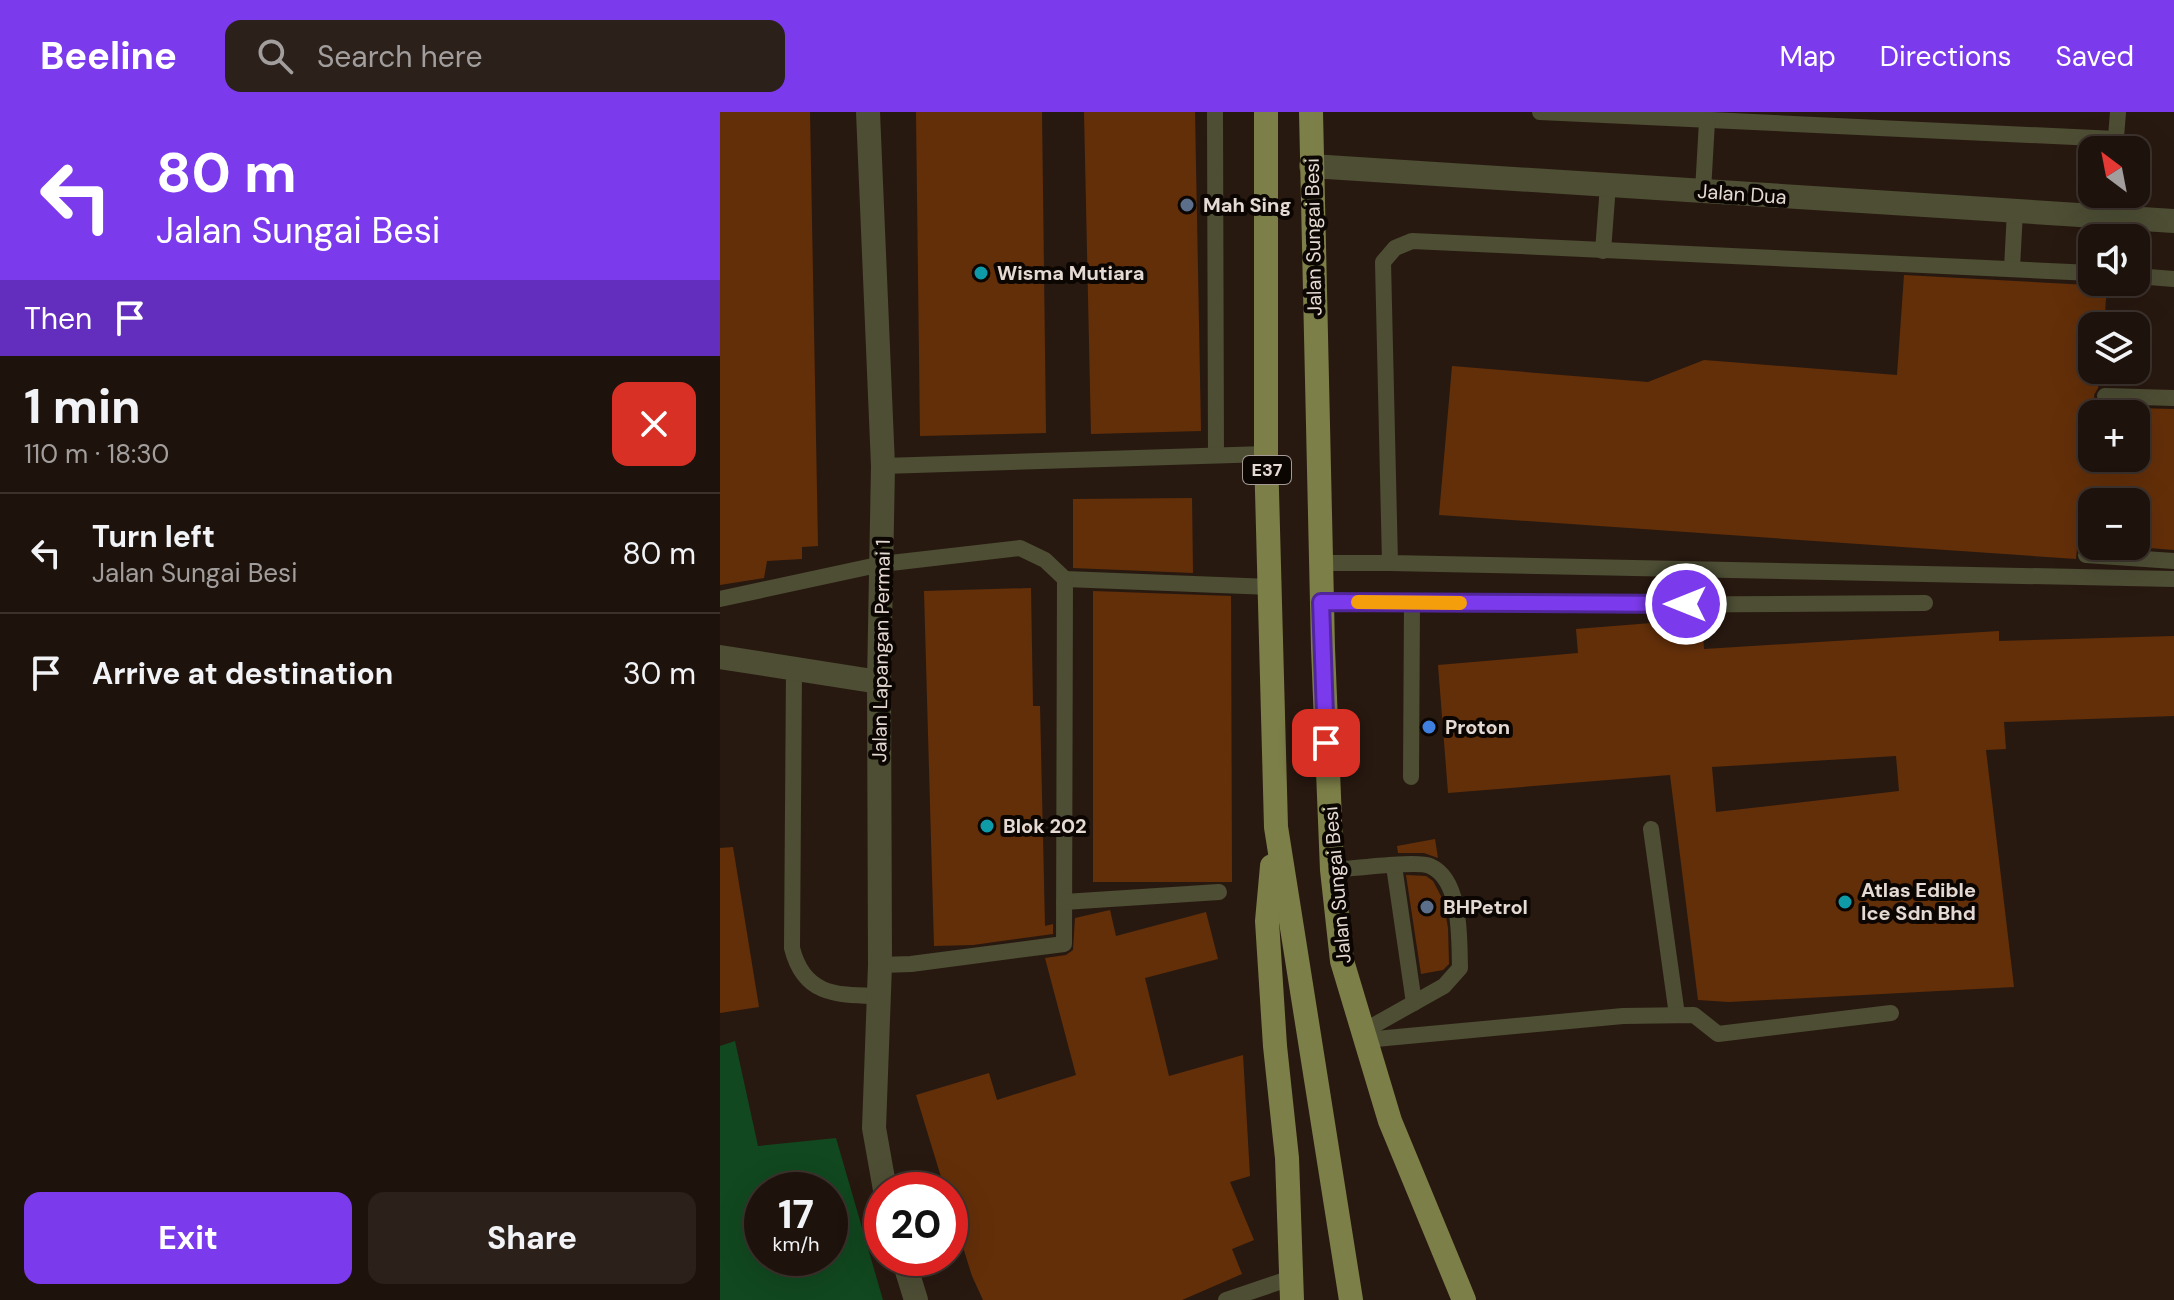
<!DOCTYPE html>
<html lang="en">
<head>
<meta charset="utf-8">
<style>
  :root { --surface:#1e130c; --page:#2b201a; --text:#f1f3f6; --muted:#a19e9d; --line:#3c322d; --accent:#7c3aed }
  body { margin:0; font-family:"DM Sans",sans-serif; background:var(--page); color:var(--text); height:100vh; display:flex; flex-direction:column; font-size:30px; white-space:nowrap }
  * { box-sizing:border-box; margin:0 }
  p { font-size:26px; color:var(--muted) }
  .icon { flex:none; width:44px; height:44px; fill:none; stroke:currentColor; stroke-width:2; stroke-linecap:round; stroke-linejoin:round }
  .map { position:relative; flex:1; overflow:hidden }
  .sheet { display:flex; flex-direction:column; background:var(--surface); width:720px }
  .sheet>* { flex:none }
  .hud { background:#7c3aed; color:#fff; overflow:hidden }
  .needle { width:52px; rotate:328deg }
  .buttons { position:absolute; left:1358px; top:24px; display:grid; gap:16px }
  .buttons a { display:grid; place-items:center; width:72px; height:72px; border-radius:16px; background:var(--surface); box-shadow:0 8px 32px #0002,0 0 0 2px var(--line); font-size:40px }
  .speed { position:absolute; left:24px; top:1060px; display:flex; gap:16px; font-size:40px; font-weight:700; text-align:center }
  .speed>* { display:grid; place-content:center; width:104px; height:104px; border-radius:50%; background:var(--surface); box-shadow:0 8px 32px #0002,0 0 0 2px var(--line); line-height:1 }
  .speed small { font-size:20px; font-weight:400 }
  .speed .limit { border:12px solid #d22; background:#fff; color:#111 }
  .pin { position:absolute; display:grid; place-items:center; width:68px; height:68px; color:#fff; margin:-34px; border-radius:16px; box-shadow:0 4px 12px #0006 }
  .me { position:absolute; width:88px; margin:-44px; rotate:270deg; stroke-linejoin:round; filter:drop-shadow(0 0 6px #0008) }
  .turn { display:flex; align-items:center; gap:28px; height:168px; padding:0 24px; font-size:36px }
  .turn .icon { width:104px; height:104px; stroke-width:2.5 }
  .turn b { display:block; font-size:56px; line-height:68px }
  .then { display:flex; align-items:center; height:76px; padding:0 24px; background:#0003; gap:16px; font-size:30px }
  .round { display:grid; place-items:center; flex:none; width:84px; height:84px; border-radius:16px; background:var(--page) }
  .overview { display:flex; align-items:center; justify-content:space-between; height:136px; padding:0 24px }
  h1 { font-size:48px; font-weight:700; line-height:60px }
  .cta { display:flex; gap:16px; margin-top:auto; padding:16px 24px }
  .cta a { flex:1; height:92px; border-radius:16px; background:var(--accent); color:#fff; font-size:32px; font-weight:700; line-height:92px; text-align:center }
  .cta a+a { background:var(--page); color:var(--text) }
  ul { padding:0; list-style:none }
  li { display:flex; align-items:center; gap:24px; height:120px; padding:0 24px; border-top:2px solid var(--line) }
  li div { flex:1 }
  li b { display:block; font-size:30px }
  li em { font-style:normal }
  header { display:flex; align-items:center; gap:48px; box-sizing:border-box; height:112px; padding:0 40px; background:var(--accent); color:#fff }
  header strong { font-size:38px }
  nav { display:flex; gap:44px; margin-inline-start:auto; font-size:28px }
  .search { width:560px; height:72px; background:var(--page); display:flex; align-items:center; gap:20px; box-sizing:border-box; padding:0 28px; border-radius:16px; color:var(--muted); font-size:30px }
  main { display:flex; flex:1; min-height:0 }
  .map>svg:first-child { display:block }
</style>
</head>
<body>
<header>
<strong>Beeline</strong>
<div class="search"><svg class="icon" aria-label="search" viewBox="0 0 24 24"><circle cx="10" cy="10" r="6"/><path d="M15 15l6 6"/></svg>Search here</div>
<nav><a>Map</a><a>Directions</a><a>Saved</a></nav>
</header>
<main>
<section class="sheet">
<div class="hud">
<div class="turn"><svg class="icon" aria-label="left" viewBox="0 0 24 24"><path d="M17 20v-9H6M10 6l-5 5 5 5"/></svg><div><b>80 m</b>Jalan Sungai Besi</div></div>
<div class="then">Then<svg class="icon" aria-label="arrive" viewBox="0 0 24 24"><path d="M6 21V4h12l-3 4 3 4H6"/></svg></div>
</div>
<div class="overview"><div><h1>1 min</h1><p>110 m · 18:30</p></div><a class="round" style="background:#d93025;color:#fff"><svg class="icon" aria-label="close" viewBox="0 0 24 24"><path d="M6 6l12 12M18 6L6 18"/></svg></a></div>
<ul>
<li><svg class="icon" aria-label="left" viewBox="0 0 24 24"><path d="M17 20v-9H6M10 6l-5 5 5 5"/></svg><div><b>Turn left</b><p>Jalan Sungai Besi</p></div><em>80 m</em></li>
<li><svg class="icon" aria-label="arrive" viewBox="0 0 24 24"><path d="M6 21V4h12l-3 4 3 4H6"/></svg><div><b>Arrive at destination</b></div><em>30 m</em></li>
</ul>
<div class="cta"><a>Exit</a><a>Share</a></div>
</section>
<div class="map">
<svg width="1454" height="1188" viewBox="0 0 1454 1188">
  <rect width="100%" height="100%" fill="#281910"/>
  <path fill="#11481f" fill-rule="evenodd" d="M 15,929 L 38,1034 L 116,1026 L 163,1188 L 0,1188 L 0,934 ZM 42,1078 L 110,1078 L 110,1146 L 42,1146 Z"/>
  <g fill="#632f09" fill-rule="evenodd">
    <polygon points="0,0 90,0 98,434 82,435 82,447 47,449 44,466 0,473"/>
    <polygon points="196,0 322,0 326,321 200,324"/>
    <polygon points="364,0 475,0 481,319 371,322"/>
    <polygon points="1184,163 1387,174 1384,214 1372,214 1372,258 1380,258 1378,276 1374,283 1376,302 1372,302 1372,346 1416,346 1416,296 1454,297 1454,438 1416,435 1416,390 1372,390 1372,432 1362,433 1357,436 1356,447 719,403 732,254 928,270 984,248 1177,263"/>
    <polygon points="472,386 473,461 353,456 353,387"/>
    <polygon points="311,476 313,594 320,594 325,814 333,812 333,822 253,833 214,834 204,479"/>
    <polygon points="373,479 511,484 512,770 373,770"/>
    <path d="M 982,507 L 984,537 L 1279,519 L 1279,529 L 1454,524 L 1454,604 L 1284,610 L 1286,637 L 1266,638 L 1294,875 L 1009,890 L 978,888 L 950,663 L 728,681 L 718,553 L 858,541 L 856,517 ZM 1176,644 L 1179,679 L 996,700 L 992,655 Z"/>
    <polygon points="715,727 718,746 704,741 678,741 677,734"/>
    <polygon points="13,735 39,895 0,901 0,736"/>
    <polygon points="686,763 706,764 713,769 723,788 728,816 729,852 723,858 701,862"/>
    <polygon points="390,798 396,824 486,800 498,847 425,866 449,964 523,943 530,1064 510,1070 534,1128 512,1137 522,1162 462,1188 263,1188 252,1164 230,1094 230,1078 225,1078 196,983 269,961 277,988 356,963 325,846 346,843 353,838 355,806"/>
  </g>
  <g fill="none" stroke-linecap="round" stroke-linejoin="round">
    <g stroke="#4d4e34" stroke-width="16">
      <polyline points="495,0 496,343"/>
      <polyline points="820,0 1396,27"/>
      <polyline points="1395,38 1398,0"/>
      <polyline points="983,79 987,9"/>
      <polyline points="1390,105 1392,82"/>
      <polyline points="883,139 888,73"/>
      <polyline points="1292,156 1295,99"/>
      <polyline points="1372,161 692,129 675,136 663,150 670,451 1454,467"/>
      <polyline points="1416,164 1454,167"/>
      <polyline points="1385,284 1454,286"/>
      <polyline points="163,354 546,342"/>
      <polyline points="1366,443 1454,449"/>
      <polyline points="601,451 670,451"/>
      <polyline points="345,467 551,475"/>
      <polyline points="0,487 162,452 300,436 325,448 345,467 344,832 191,852 160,853"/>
      <polyline points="601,490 877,493 1205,491"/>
      <path d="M 74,557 L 72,836 C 84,884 117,883 158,884"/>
      <polyline points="691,665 692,491"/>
      <polyline points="931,717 957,903"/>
      <polyline points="674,754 694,891"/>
      <path d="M 612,758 C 630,757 697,748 710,754 C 742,768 739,827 740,856 L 724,874 L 642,920"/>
      <polyline points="344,790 499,780"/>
      <polyline points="645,928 903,904 974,903 998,922 1171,901"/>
      <polyline points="506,1188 571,1166"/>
    </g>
    <g stroke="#4d4e34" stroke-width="24">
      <polyline points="148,0 163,354 159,570 160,853 154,1016 165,1078"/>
      <polyline points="591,54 1454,109"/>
      <polyline points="0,545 159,570"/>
      <polyline points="183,1146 196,1188"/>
    </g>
    <g stroke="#7d7f48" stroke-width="24">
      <polyline points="546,0 546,342 556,715 631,1188"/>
      <polyline points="591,0 603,536 612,758 622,849 670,1009 744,1188"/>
      <polyline points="552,754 547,809 555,934 567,1046 572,1188"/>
    </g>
  </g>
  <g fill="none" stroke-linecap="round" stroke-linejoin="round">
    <g stroke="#51269a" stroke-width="20">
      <polyline id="route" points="606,631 601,490 966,492"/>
    </g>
    <use href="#route" stroke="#7c3aed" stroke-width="14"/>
    <polyline stroke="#f59e0b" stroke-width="14" points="638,490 740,491"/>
  </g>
  <g fill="#5c6f8a" stroke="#0c0603" stroke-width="3">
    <circle cx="467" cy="93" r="8"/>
    <circle cx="707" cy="795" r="8"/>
  </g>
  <g fill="#0f9aa8" stroke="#0c0603" stroke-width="3">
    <circle cx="261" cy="161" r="8"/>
    <circle cx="267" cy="714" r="8"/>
    <circle cx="1125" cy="790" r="8"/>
  </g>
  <circle fill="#3f7fe0" stroke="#0c0603" stroke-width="3" cx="709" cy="615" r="8"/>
  <g text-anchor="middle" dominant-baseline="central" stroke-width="8" stroke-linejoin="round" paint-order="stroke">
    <rect fill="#0c0603" stroke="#a49a95" stroke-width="2" x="523" y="344" width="48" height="28" rx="6"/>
    <g font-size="18" font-weight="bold" fill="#e5dad3">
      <text x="547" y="358">E37</text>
    </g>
    <g font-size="20" fill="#e5dad3" stroke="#0c0603">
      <text transform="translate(1022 82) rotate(4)">Jalan Dua</text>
      <text transform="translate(593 125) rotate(-91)">Jalan Sungai Besi</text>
      <text transform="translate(161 539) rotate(-89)">Jalan Lapangan Permai 1</text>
      <text transform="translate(617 773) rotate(-95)">Jalan Sungai Besi</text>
    </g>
    <g font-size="20" font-weight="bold" fill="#e5dad3" stroke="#0c0603" text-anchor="start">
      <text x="483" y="93">Mah Sing</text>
      <text x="277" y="161">Wisma Mutiara</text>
      <text x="725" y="615">Proton</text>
      <text x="283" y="714">Blok 202</text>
      <text x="1141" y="778">Atlas Edible<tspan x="1141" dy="23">Ice Sdn Bhd</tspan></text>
      <text x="723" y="795">BHPetrol</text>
    </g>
  </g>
</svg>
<div class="buttons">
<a><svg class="needle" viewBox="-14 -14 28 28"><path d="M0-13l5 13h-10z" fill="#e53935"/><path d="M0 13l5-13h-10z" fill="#a19e9d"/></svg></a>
<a><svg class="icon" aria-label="sound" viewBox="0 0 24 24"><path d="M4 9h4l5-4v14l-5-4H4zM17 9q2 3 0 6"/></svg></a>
<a><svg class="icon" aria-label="layers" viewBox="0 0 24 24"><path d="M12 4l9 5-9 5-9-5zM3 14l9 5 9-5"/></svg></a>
<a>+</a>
<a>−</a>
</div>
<div class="speed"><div>17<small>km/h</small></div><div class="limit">20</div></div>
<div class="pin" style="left:606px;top:631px;background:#d93025"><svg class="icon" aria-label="arrive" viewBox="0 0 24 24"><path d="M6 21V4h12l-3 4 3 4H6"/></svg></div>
<svg class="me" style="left:966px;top:492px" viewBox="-20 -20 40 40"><circle r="17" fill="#7c3aed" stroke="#fff" stroke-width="3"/><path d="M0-11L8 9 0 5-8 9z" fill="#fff"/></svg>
</div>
</main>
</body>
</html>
